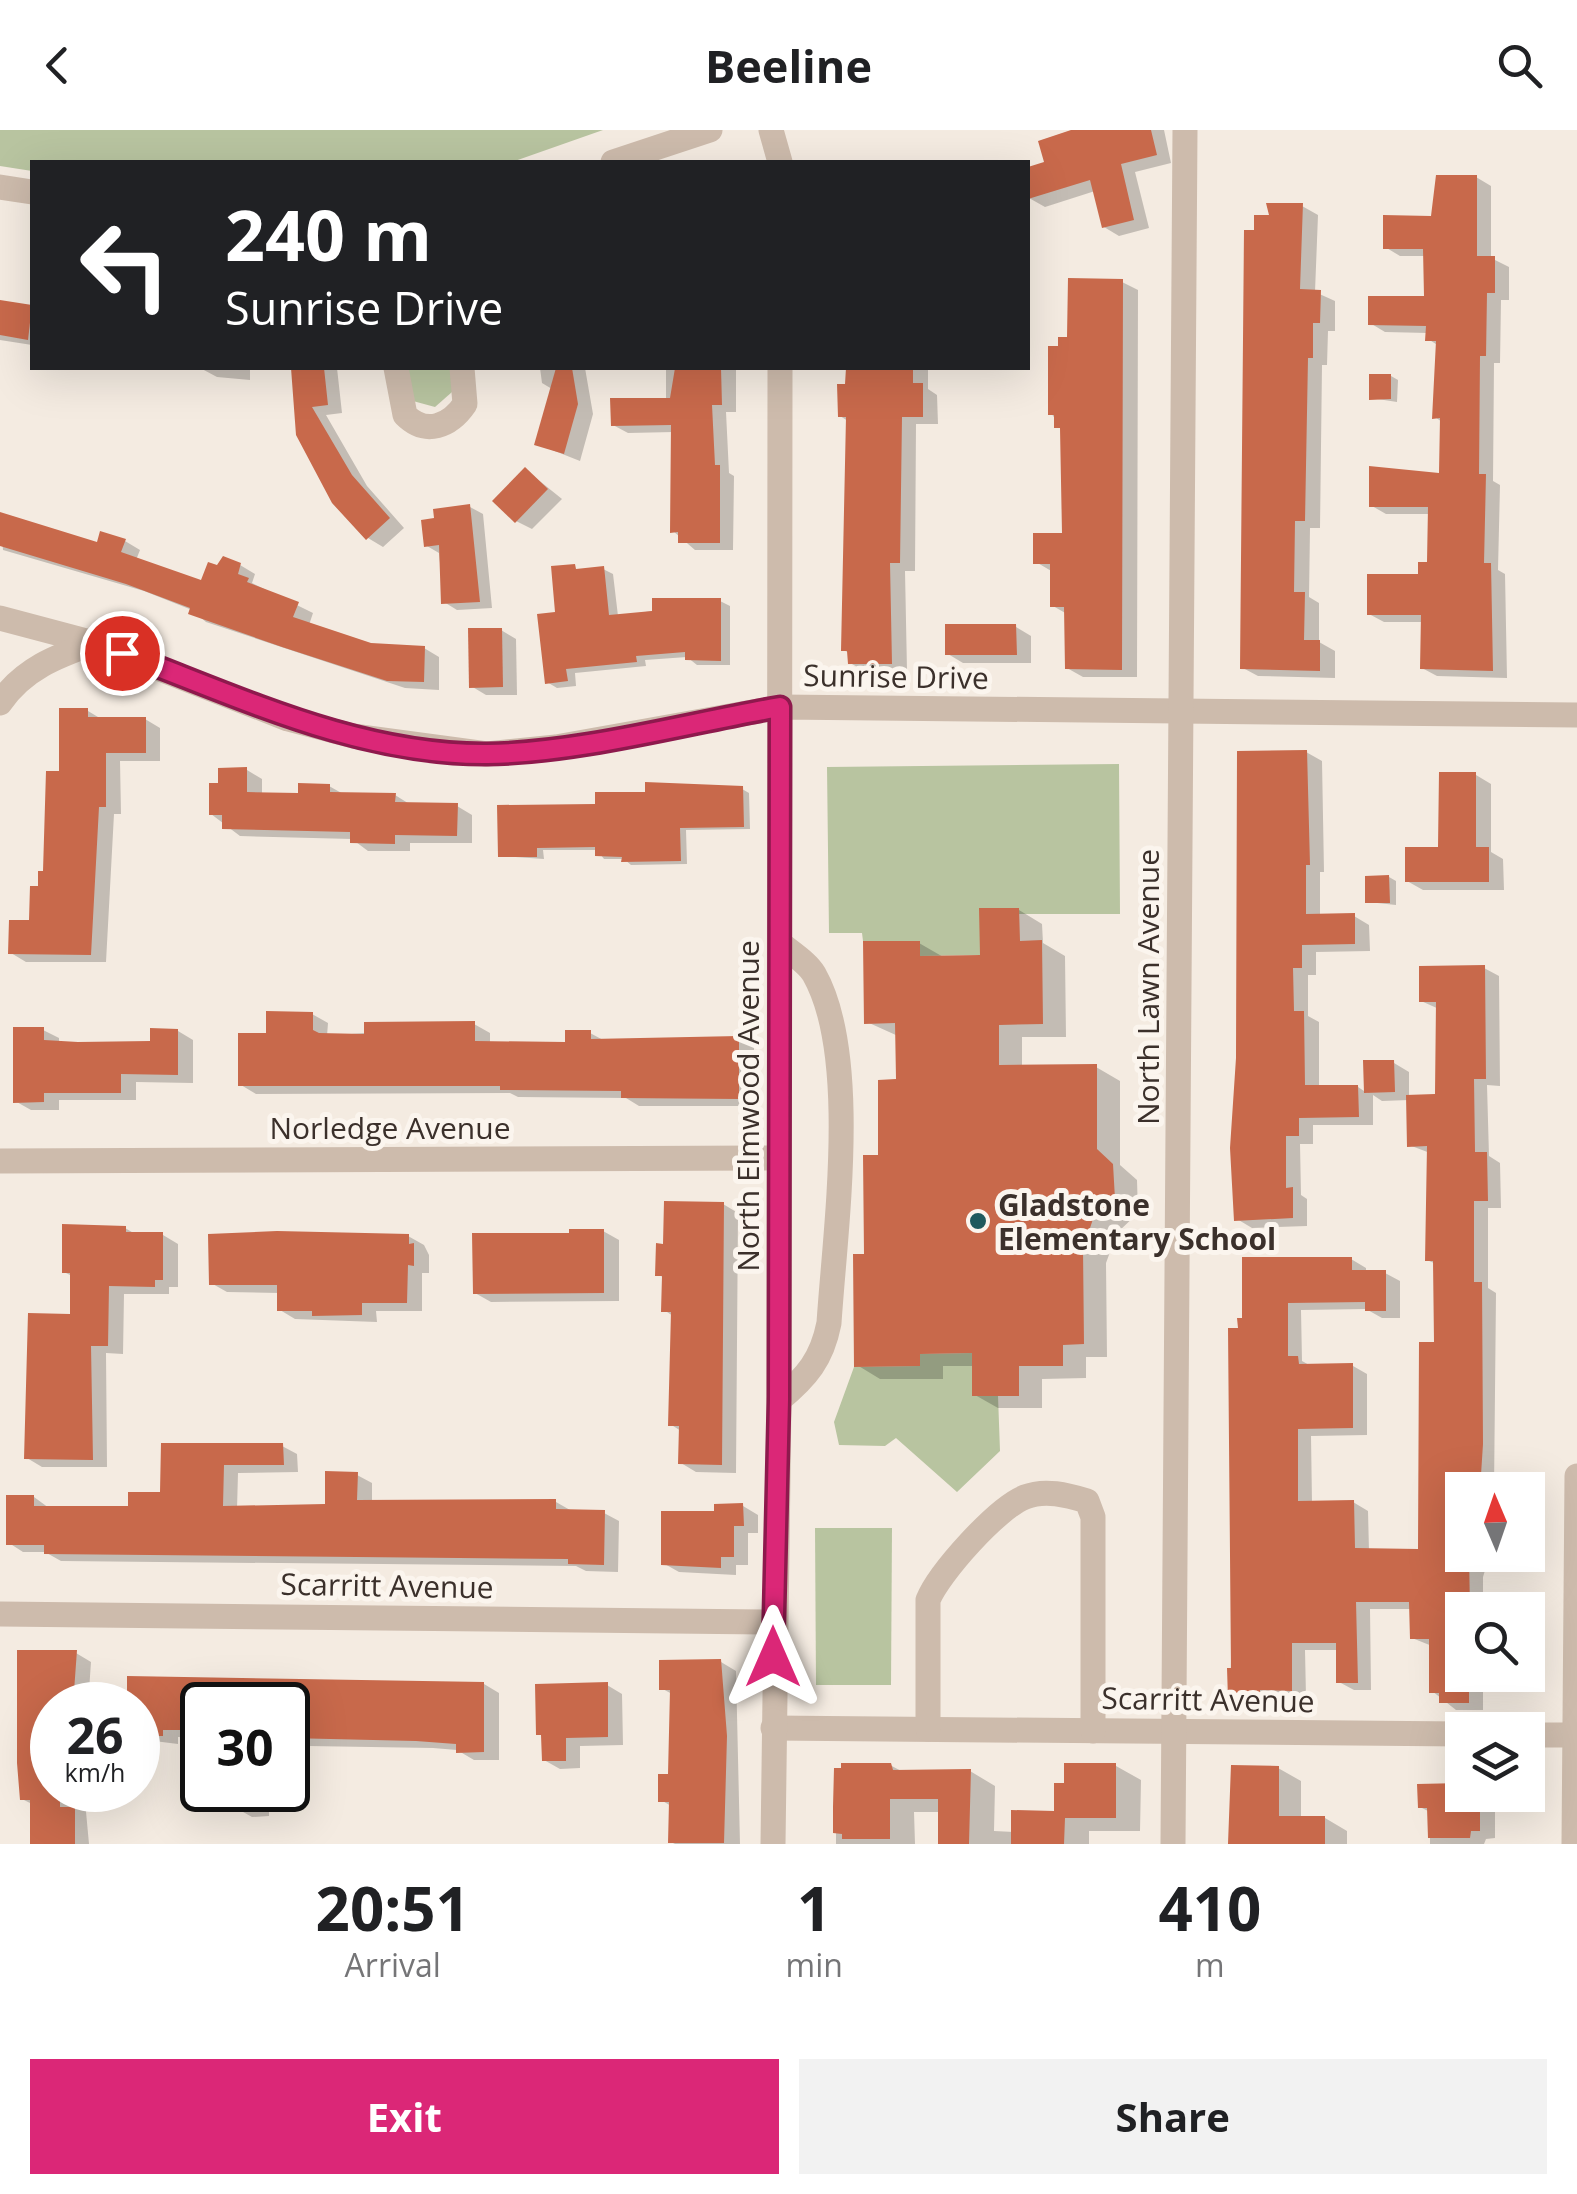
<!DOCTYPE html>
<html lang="en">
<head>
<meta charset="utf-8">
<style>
  :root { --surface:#fff; --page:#f2f2f2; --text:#202124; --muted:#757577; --accent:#db2777 }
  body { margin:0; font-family:"Open Sans",sans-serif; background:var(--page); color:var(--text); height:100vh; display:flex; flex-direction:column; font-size:38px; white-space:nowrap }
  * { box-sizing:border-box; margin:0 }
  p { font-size:32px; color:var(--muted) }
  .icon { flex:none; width:55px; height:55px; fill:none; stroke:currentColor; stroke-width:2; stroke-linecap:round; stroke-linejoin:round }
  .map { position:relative; height:1714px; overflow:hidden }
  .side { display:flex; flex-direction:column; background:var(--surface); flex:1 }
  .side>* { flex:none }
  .top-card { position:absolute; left:30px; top:30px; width:1000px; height:210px; border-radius:0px; box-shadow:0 10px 40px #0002; background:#202124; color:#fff; overflow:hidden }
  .needle { width:65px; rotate:358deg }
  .buttons { position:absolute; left:1445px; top:1342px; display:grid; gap:20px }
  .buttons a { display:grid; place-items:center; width:100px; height:100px; border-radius:0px; background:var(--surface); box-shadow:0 10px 40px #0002; font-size:50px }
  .speed { position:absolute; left:30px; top:1552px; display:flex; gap:20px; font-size:50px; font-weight:700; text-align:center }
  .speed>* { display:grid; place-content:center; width:130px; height:130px; border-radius:50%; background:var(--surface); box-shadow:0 10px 40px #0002; line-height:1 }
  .speed small { font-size:25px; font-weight:400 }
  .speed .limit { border:5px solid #111; border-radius:15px; background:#fff; color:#111 }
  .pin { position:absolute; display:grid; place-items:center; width:85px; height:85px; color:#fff; margin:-42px; border:5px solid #fff; border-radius:50%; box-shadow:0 2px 10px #0007 }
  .me { position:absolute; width:110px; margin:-55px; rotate:0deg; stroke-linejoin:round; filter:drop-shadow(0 0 8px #0008) }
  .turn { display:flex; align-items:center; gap:35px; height:210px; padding:0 30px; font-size:45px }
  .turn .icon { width:130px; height:130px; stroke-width:2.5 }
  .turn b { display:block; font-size:70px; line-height:85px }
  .eta { display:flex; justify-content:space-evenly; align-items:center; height:170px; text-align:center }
  .eta b { font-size:60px; font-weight:700; line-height:70px }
  .button { display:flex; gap:20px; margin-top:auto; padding:20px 30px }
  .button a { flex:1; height:115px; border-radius:0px; background:var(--accent); color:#fff; font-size:40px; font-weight:700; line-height:115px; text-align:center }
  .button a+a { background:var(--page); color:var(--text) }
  header { display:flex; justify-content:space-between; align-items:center; height:130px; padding:0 30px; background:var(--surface); font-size:45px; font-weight:700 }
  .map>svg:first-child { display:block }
</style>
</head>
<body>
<header><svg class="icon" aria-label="back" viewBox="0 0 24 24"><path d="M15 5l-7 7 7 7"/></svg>Beeline<svg class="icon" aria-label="search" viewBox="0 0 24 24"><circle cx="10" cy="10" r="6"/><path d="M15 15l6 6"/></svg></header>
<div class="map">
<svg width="1577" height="1714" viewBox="0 0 1577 1714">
  <rect width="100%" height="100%" fill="#f4ebe1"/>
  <g fill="#b8c4a0">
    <polygon points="0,0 603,0 512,32 32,32 32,41 0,36"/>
    <polygon points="403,238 452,238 452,262 435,277 413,271"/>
    <polygon points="1119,634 1120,784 1019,784 1019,778 980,778 980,825 920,826 919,811 863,811 862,803 829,803 827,637"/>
    <polygon points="972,1223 972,1266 998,1266 1000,1321 957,1362 896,1308 885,1316 839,1315 834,1292 854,1237 920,1236 920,1224"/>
    <polygon points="815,1398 892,1398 891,1555 816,1555"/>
  </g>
  <g fill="#0003">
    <polygon points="1074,0 1164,0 1171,33 1135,42 1149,98 1119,106 1104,97 1095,61 1045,77 1029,68 1028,40 1047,33"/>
    <polygon points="1476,47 1491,56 1491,128 1509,137 1509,170 1501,170 1500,233 1494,233 1493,351 1500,355 1498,440 1505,444 1507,548 1437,546 1422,538 1423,492 1384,492 1369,484 1430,435 1431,384 1386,384 1372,376 1442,346 1442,292 1435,287 1439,216 1428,209 1428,203 1385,202 1370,193 1426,169 1426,126 1400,126 1385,117 1433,89"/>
    <polygon points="1302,76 1318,85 1315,162 1335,171 1335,201 1328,201 1327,235 1322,235 1320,398 1310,398 1309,467 1319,473 1319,512 1335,521 1335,548 1258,546 1243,538 1256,102 1272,88"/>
    <polygon points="1122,152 1138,160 1137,547 1083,547 1067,538 1067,484 1053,476 1053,442 1036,432 1064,406 1063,300 1051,283 1060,219"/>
    <polygon points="0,174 32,178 32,215 0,210"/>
    <polygon points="250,238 250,250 217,247 202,239"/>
    <polygon points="292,238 337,238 342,283 326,285 367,356 404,398 383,417 368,408 298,305"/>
    <polygon points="540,238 585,238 593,284 580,331 537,314 552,259 542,253"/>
    <polygon points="666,238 736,238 736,282 726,282 729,343 734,346 733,420 695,420 673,401 674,302 628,303 613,295 666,271"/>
    <polygon points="847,238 928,238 928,259 937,265 938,294 916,294 915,441 905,441 907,541 865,541 850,533 850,523 843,520 848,291 840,286 848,256"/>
    <polygon points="1391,246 1398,250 1397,272 1371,268"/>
    <polygon points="526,340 562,369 532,399 516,391"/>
    <polygon points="470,377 483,384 492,478 457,480 444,472 439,423 427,416"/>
    <polygon points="0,384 98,415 125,411 140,420 136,430 203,453 240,435 255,444 252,453 313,483 309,495 371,516 424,518 439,527 439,560 405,558 206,492 192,480 144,461 3,420"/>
    <polygon points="553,439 603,439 613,444 618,486 720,471 730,476 730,535 697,535 687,527 645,530 646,536 575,543 576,556 557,558 547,552 558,484"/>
    <polygon points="1016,497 1031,506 1031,533 963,533 948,524"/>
    <polygon points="501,500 516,509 517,565 486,565 471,556"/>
    <polygon points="88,581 103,590 145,589 160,598 160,631 120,631 121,684 114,684 106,832 26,832 11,823 32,793"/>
    <polygon points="1306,622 1322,631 1324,742 1320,742 1320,786 1354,786 1369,795 1370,821 1316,822 1316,845 1308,845 1308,886 1319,892 1319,958 1358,957 1367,963 1394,933 1409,942 1409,968 1437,967 1439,879 1421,871 1484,838 1499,846 1500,956 1487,955 1489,1026 1500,1033 1501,1078 1488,1078 1488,1158 1496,1163 1494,1360 1462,1360 1462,1425 1495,1425 1497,1434 1487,1434 1483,1447 1483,1480 1462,1480 1462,1545 1483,1545 1483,1580 1456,1580 1432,1561 1432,1516 1412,1508 1412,1479 1370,1479 1371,1560 1354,1560 1339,1552 1339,1520 1305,1520 1306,1567 1274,1567 1274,1576 1245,1576 1230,1567 1240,1201 1351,1129 1366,1138 1366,1143 1385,1143 1400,1151 1400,1188 1382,1188 1366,1179 1301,1180 1302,1231 1311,1236 1353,1236 1367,1244 1367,1305 1311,1306 1312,1373 1353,1372 1368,1381 1369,1421 1420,1421 1437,1215 1436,1134 1427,1130 1430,1023 1409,1015 1409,970 1382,971 1373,965 1373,995 1313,995 1313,1014 1300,1014 1301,1065 1307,1069 1307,1096 1252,1098 1237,1089"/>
    <polygon points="247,640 262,649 262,664 300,665 329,656 345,665 395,665 411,675 457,676 472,685 472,713 410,713 410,721 368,721 352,709 240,706 211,684 220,655"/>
    <polygon points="1476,645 1491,654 1491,722 1503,729 1504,760 1423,760 1407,751 1441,720"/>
    <polygon points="742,659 749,663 750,699 686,700 687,734 631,735 624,729 604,729 597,720 543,720 544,729 500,726 597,676"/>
    <polygon points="1389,747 1396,751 1396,775 1368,772"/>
    <polygon points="1019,780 1042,794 1043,813 1065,826 1066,907 1022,907 1022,937 1096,937 1120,951 1120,1035 1137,1050 1138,1083 1117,1103 1106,1133 1107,1227 1086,1227 1086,1248 1042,1249 1042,1278 998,1278 975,1265 974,1236 943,1236 943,1249 880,1249 857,1235 866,1126 881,1027 898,952 898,906 867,892 919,813 945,828 983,827"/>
    <polygon points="312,884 328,893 327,906 474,894 490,903 490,914 567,914 590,903 605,911 739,908 754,917 754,976 639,976 626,968 518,967 510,963 256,964 241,955 268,905"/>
    <polygon points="43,900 59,908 59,913 152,914 178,901 193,910 193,953 136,952 136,970 59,970 59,980 31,980 15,971"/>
    <polygon points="723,1074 738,1083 736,1343 696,1342 681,1333 681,1301 670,1294 673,1186 664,1180 664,1148 658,1144 666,1116"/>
    <polygon points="125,1098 137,1105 163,1105 178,1114 178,1157 169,1157 169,1164 124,1164 123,1224 106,1223 107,1337 42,1337 27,1328 73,1186 72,1146 64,1142"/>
    <polygon points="603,1101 619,1110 619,1171 491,1172 475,1163 571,1105"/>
    <polygon points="408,1106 424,1115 429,1125 429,1143 422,1143 422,1181 376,1181 377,1192 295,1189 280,1180 280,1163 227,1162 211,1153"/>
    <polygon points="163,1315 282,1316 297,1324 298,1342 238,1343 237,1379 327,1377 357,1345 372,1353 372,1372 556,1372 570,1380 604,1383 619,1391 618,1442 586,1441 576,1436 61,1431 45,1422 23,1422 9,1413 34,1367 49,1378 130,1378 162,1364"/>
    <polygon points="743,1376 758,1385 758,1403 748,1403 748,1435 736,1435 736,1445 679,1442 663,1433 716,1383"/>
    <polygon points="76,1523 91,1532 88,1575 52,1575 52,1660 84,1660 89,1714 32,1714 32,1674 22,1669 19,1632"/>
    <polygon points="721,1532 736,1541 740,1714 675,1714 671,1712 671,1676 661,1670 670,1647 672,1564 661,1558"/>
    <polygon points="484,1554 499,1563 499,1630 474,1630 457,1620 433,1618 308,1616 308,1639 288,1640 288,1575 202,1575 202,1608 178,1607 178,1614 138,1609 138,1575 130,1575"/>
    <polygon points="607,1555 622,1564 623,1615 580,1616 580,1638 560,1639 544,1630"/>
    <polygon points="890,1635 903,1642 970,1641 995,1656 994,1701 1014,1702 1056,1684 1066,1655 1116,1636 1141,1650 1140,1701 1089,1701 1089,1714 940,1714 940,1682 914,1682 915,1714 836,1714 836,1641"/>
    <polygon points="1278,1638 1301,1651 1301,1688 1325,1688 1347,1701 1347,1714 1232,1714"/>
    <polygon points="1420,1656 1462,1656 1462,1665 1483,1665 1495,1671 1495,1708 1486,1709 1484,1714 1430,1714 1430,1682 1420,1677"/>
    <polygon points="236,1660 269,1660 269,1686 252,1687 236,1678"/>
  </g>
  <g fill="#c8694b">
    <polygon points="1071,0 1151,0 1157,25 1121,34 1134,90 1102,98 1090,50 1028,69 1028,37 1044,32 1038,11"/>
    <polygon points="1436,45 1477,45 1477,126 1495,126 1495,163 1487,163 1486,226 1480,226 1479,344 1486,344 1484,433 1491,433 1493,541 1420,539 1421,485 1367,485 1367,444 1418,444 1418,432 1427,432 1428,377 1369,377 1369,336 1439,343 1440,288 1432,289 1436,211 1425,211 1426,196 1368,195 1368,166 1424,166 1423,119 1383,119 1383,85 1431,86"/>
    <polygon points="1266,73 1303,73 1300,159 1321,160 1320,193 1313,193 1313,228 1308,228 1305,391 1295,391 1294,462 1305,462 1304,510 1320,510 1320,541 1240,539 1244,100 1254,100 1254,85 1269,85"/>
    <polygon points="1068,148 1123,149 1122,540 1065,539 1064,477 1050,477 1050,434 1033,434 1033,403 1062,403 1060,298 1054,298 1054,285 1048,285 1048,216 1058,216 1058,207 1067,207"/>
    <polygon points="0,170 32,175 28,210 0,205"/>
    <polygon points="291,238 324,238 328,275 312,277 352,345 390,388 366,410 332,373 296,305"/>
    <polygon points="556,238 572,238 578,274 564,324 534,315"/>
    <polygon points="675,238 721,238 722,275 712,275 715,335 720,335 720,413 678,413 678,402 670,403 671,295 611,296 610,268 670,268"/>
    <polygon points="846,238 913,238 913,253 923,253 923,287 902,287 900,433 890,433 892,534 848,534 847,521 841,521 846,287 838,287 837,254 845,254"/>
    <polygon points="1369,244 1391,244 1391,269 1369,270"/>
    <polygon points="525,337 548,359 515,393 492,371"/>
    <polygon points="470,374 480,472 441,474 439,415 424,417 421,390 434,388 433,379"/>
    <polygon points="0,382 97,412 100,401 126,409 121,422 201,450 208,432 217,435 223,426 241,433 238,444 249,448 247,452 299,472 293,487 371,513 425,516 424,552 387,551 282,517 188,484 190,478 126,454 0,416"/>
    <polygon points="575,434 576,439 604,436 609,485 652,481 652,468 721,468 721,531 685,530 685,522 636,526 637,532 566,539 568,551 545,554 537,484 555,482 551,436"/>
    <polygon points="945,494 1016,494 1017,525 945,525"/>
    <polygon points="468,498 502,498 503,557 469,558"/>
    <polygon points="59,578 88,578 88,587 146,587 146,623 106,623 106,677 99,677 91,825 8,824 9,790 29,790 30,756 38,756 38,741 43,741 46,641 59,641"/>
    <polygon points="1307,620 1310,735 1306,735 1306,784 1355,783 1355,814 1302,815 1302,838 1293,838 1294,881 1304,881 1305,955 1358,955 1359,987 1299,988 1299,1006 1286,1006 1286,1058 1293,1057 1293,1088 1234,1091 1230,1018 1236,928 1237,621"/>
    <polygon points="247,637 247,662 298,663 298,653 330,654 330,662 396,663 395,672 458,673 457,706 395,705 395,714 350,713 350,702 222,699 222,685 209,685 209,653 218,653 218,638"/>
    <polygon points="1439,642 1476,642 1476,717 1489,717 1489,752 1405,752 1405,717 1438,717"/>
    <polygon points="645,652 743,656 744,697 680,698 681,731 621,732 622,727 595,726 595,717 537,718 537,727 498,727 497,675 595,674 595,662 645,662"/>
    <polygon points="1389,745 1390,773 1365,773 1365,746"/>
    <polygon points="979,778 1019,778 1020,811 1042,810 1043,894 999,895 999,935 1097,934 1097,1019 1113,1034 1115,1069 1093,1089 1083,1119 1084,1214 1063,1215 1063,1236 1019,1236 1019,1266 972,1266 972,1223 920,1224 920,1236 854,1237 853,1124 864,1124 863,1025 878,1025 878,950 896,949 895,893 864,894 863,811 920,811 920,826 980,825"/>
    <polygon points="1485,835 1486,949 1474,949 1475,1022 1487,1022 1488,1071 1474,1071 1474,1152 1482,1152 1483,1314 1480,1360 1462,1360 1462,1425 1469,1425 1470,1480 1462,1480 1462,1545 1469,1545 1469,1573 1439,1573 1439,1563 1429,1563 1429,1509 1410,1509 1409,1472 1356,1472 1358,1553 1336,1553 1336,1513 1292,1513 1292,1561 1260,1560 1260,1569 1228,1569 1227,1538 1231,1538 1228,1198 1238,1198 1237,1188 1242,1188 1242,1127 1352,1127 1352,1140 1386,1140 1386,1181 1365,1181 1365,1172 1288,1173 1288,1226 1298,1226 1299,1234 1353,1233 1353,1298 1298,1299 1298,1371 1354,1370 1355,1418 1418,1419 1419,1212 1434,1212 1433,1131 1425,1131 1427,1016 1407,1017 1406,965 1435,964 1436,872 1419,872 1419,836"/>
    <polygon points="266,881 313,882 313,900 319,903 364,904 364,892 475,891 475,911 565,912 565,900 591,900 591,909 739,906 739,969 621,968 621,961 500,960 500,956 238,956 238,903 266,903"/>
    <polygon points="13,897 44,897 44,910 78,912 150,911 150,898 178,899 178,945 121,944 121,963 44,963 44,972 13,973"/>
    <polygon points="1363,930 1394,930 1395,962 1364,963"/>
    <polygon points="664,1071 724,1072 722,1335 678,1334 679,1296 668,1296 671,1182 661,1182 662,1146 655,1146 656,1113 663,1114"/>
    <polygon points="62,1094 126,1096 126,1102 163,1102 163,1150 155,1150 155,1157 109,1156 108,1216 91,1216 93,1330 24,1329 28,1183 70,1184 70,1143 62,1143"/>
    <polygon points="569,1099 604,1099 604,1163 473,1164 472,1103 569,1103"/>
    <polygon points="277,1101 409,1104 409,1114 414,1113 414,1136 408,1135 407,1173 362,1173 362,1185 312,1186 312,1181 277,1181 277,1155 209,1155 208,1104"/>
    <polygon points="161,1313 283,1313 284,1335 224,1335 223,1376 325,1374 325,1341 358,1342 357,1370 556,1369 556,1379 605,1380 604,1435 568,1434 568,1429 44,1424 44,1415 6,1415 6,1365 34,1365 34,1376 128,1376 128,1362 160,1362"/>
    <polygon points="743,1373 744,1396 734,1396 734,1427 721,1427 721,1438 661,1435 661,1381 714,1381 714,1374"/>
    <polygon points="17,1520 77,1520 73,1575 52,1575 52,1660 60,1660 60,1677 75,1677 75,1714 30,1714 30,1670 20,1670 17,1633"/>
    <polygon points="721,1529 727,1606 724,1713 668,1713 669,1672 658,1672 658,1644 668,1644 670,1560 659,1560 659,1530"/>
    <polygon points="127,1546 484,1552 484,1622 456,1623 456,1614 416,1611 288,1608 288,1575 202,1575 202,1600 163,1600 163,1606 138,1606 138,1575 127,1575"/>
    <polygon points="608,1552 608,1607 566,1608 566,1631 542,1631 541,1605 536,1605 535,1554"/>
    <polygon points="841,1633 891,1633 893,1640 971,1639 969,1714 938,1714 938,1669 890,1669 890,1709 842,1709 842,1704 833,1703 833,1677 834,1638 841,1638"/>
    <polygon points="1064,1633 1116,1633 1116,1688 1065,1688 1064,1714 1011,1714 1011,1680 1054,1681 1054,1653 1064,1653"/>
    <polygon points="1231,1635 1279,1636 1279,1686 1325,1686 1325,1714 1228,1714"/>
    <polygon points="1462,1653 1462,1665 1480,1665 1480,1701 1471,1701 1470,1708 1428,1708 1427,1678 1418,1678 1417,1654"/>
  </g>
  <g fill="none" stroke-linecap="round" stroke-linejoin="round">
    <g stroke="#cdbbac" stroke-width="25">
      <polyline points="771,0 780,32"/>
      <polyline points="613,32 710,0"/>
      <polyline points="0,57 32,62"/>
      <path d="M 396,238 L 405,285 C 426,306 450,296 465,274 L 462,238"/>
      <polyline points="0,488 94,513 288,589 353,606 487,624 556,617 781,577 1577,585"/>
      <path d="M 0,573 C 23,539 57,526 94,513"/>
      <polyline points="0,1031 779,1028"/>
      <path d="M 779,1270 C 807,1247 822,1229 829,1193 C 835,1100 860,925 814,844 C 807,832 790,822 780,813"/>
      <polyline points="0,1484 773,1492"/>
      <polyline points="773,1598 1462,1604"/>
      <path d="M 928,1599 L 928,1470 C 939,1443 997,1378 1025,1367 C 1045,1359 1067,1365 1087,1371 L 1093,1387 L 1093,1601"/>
      <polyline points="1528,1605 1577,1605"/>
      <polyline points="773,1714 779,1270 780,238"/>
      <polyline points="1173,1714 1185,0"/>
      <polyline points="1574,1714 1577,1346"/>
    </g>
  </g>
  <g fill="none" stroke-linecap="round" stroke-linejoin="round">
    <g stroke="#8e194d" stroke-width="25">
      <path id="route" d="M 122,523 C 240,567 358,625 487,624 C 579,623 688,593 780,577 L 779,1270 L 773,1527"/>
    </g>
    <use href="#route" stroke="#db2777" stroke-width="18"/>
  </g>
  <circle fill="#1f5a5e" stroke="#fbf5ee" stroke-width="4" cx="978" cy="1091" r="10"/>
  <g text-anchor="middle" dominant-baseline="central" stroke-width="10" stroke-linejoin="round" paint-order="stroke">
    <g font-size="30" fill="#3b302b" stroke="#fbf5ee">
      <text transform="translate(896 546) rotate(1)">Sunrise Drive</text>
      <text transform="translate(1147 857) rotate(-90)">North Lawn Avenue</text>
      <text transform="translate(747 976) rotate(-90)">North Elmwood Avenue</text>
      <text x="390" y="997">Norledge Avenue</text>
      <text transform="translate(387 1455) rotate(1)">Scarritt Avenue</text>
      <text transform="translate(1208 1569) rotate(1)">Scarritt Avenue</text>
    </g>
    <g font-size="30" font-weight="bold" fill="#3b302b" stroke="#fbf5ee" text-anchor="start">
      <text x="998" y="1074">Gladstone<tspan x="998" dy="34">Elementary School</tspan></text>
    </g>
  </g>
</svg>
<div class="buttons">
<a><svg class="needle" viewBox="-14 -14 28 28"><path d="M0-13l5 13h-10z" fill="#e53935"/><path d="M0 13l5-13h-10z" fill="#757577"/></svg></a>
<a><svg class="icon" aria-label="search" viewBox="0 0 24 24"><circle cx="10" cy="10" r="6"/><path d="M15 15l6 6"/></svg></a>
<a><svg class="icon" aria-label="layers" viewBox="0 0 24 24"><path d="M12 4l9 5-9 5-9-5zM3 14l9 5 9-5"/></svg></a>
</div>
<div class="speed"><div>26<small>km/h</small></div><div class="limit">30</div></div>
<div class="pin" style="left:122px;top:523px;background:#d93025"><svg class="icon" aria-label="arrive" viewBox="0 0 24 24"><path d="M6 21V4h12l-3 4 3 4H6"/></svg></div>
<svg class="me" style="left:773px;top:1527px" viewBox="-20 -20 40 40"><path d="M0-17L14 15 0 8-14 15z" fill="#db2777" stroke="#fff" stroke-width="4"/></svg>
<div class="top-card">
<div class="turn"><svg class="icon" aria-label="left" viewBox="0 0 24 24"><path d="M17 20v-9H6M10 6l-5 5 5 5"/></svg><div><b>240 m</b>Sunrise Drive</div></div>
</div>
</div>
<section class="side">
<div class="eta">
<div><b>20:51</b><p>Arrival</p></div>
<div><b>1</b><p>min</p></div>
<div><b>410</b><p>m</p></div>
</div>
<div class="button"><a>Exit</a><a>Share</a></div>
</section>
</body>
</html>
